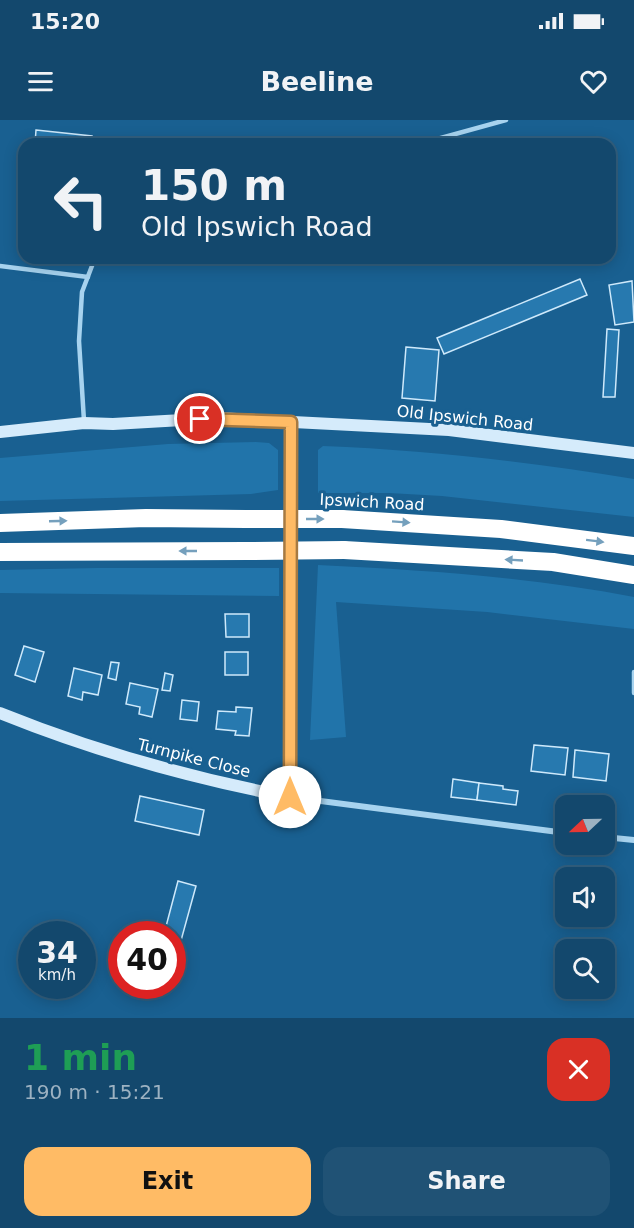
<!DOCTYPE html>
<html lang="en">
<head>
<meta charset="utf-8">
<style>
  :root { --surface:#13486d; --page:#205275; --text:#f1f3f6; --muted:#9db2c2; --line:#326080; --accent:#ffbb65 }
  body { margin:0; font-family:"DejaVu Sans",sans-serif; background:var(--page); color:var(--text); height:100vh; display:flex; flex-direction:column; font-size:22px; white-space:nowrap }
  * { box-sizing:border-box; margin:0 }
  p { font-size:20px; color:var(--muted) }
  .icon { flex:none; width:33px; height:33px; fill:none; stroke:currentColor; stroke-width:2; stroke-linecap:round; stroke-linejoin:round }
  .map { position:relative; height:898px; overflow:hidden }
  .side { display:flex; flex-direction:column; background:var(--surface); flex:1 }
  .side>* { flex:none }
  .banner { position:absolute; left:18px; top:18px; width:598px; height:126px; border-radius:18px; box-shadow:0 3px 15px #0003,0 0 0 2px var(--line); background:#13486d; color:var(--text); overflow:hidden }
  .needle { width:39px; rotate:248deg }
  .controls { position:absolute; left:555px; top:675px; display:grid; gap:12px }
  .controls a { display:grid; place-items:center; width:60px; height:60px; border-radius:12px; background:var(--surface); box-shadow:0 3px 15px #0003,0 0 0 2px var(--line); font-size:30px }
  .speed { position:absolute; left:18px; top:801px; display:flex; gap:12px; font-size:30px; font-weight:700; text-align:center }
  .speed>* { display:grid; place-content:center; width:78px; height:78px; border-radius:50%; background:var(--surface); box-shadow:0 3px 15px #0003,0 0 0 2px var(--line); line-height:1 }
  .speed small { font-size:15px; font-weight:400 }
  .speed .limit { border:9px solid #d22; background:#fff; color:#111 }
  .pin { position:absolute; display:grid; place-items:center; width:51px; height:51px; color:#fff; margin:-26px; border:3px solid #fff; border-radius:50%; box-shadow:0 2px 6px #0007 }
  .me { position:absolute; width:66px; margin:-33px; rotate:0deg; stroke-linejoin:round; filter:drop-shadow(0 0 4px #0008) }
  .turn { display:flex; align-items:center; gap:21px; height:126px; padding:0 24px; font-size:27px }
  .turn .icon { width:78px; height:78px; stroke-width:2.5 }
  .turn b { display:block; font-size:42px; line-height:51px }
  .round { display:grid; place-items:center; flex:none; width:63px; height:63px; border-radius:18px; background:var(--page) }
  .overview { display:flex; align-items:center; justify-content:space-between; height:102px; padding:0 24px }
  h1 { font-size:36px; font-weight:800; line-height:45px; color:#1e9e55 }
  .primary-button { display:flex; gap:12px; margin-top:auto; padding:12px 24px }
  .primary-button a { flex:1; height:69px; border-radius:18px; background:var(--accent); color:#111; font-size:24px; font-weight:800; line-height:69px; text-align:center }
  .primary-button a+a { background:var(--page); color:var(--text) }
  .status { display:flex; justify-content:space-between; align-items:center; height:42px; padding:0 30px; background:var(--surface); direction:ltr }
  .status svg { height:16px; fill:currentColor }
  header { display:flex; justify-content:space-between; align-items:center; height:78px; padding:0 24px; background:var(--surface); font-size:27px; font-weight:800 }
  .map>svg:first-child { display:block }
</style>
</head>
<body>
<div class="status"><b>15:20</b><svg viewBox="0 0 49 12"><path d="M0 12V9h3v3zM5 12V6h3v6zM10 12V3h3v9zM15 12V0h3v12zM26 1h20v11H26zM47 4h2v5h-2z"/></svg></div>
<header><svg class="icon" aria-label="menu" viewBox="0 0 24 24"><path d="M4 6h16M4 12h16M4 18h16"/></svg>Beeline<svg class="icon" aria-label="heart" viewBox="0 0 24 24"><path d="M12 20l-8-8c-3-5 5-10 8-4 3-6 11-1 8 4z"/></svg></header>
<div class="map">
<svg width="634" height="898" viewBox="0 0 634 898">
  <rect width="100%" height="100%" fill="#196091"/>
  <g fill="#2174aa">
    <polygon points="256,322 269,323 278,330 278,370 251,374 0,381 0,338 168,324"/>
    <path d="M 323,326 C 427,330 531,342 634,359 L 634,397 L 442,376 L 389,373 L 318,373 L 318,330 Z"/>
    <path d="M 318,445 C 424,450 530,457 634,477 L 634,509 L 487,492 L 336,482 L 346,617 L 310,620 Z"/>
    <polygon points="97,448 279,448 279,476 0,473 0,450"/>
  </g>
  <g fill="#2779af" stroke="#cee9fb" stroke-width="1.5">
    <polygon points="36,10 92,16 92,24 35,24"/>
    <polygon points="580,159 587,175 444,234 437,218"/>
    <polygon points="632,161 634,202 615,205 609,165"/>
    <polygon points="607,209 619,210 615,277 603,277"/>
    <polygon points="406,227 439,230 435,281 402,278"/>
    <polygon points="225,494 249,494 249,517 226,517"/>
    <polygon points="24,526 44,532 35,562 15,555"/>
    <rect x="225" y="532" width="23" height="23"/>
    <polygon points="111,542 119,543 116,560 108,558"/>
    <polygon points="74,548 102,555 98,575 83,572 82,580 68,576"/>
    <polygon points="165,553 173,555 170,571 162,570"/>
    <polygon points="130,563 158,569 152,597 139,594 140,587 126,584"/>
    <polygon points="182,580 199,582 197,601 180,599"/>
    <polygon points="236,587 252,588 249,616 235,615 236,611 216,609 218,591 236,592"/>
    <polygon points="534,625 568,628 565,655 531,651"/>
    <polygon points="575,630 609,634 606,661 573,657"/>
    <polygon points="453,659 479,663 477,680 451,677"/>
    <polygon points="479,663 503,666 503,669 518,671 516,685 477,680"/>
    <polygon points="140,676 204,690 199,715 135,701"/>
    <polygon points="178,761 196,766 174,846 172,845 172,814 164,814"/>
  </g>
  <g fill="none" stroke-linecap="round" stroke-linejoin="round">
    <g stroke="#a7d3ef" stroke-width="4.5">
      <polyline points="419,24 506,0"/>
      <polyline points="0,146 88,157"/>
      <polyline points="84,301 79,221 82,172 95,138"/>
      <polyline points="634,552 634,573"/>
    </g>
    <g stroke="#a7d3ef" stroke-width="6">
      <polyline points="290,677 566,713"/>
      <polyline points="604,717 634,720"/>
    </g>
    <g stroke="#d5ebfb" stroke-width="12">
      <polyline points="0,312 84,303 113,304 217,298 449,310 634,333"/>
      <path d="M 0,593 C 94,631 190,658 290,677 L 291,302"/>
    </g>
    <g stroke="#fff" stroke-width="18">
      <polyline points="342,399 501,409 634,426"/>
      <polyline points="0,403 146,398 246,399"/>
      <polyline points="344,430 553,442 634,455"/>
      <polyline points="0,432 246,431"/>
    </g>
    <g stroke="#fff" stroke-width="18">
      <polyline points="246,399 342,399"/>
      <polyline points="246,431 344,430"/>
    </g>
  </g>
  <defs><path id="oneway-solid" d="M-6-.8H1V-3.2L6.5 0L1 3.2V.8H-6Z" transform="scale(1.5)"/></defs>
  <g fill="#75a0bd">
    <use href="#oneway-solid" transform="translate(315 399)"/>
    <use href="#oneway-solid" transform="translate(58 401) rotate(-2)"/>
    <use href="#oneway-solid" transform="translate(401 402) rotate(4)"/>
    <use href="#oneway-solid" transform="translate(595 421) rotate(7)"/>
    <use href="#oneway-solid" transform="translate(188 431) rotate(180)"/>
    <use href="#oneway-solid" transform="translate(514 440) rotate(-177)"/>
  </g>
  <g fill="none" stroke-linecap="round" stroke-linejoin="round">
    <g stroke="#a67a42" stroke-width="15">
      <polyline id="route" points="200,299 291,302 290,677"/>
    </g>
    <use href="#route" stroke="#ffbb65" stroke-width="10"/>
  </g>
  <g text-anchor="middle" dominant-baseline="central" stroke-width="6" stroke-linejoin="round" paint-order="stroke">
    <g font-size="16" fill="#fff" stroke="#196091">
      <text transform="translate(465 298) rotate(6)">Old Ipswich Road</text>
      <text transform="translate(372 382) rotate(3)">Ipswich Road</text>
      <text transform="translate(194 638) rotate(14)">Turnpike Close</text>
    </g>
  </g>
</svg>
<div class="controls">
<a><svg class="needle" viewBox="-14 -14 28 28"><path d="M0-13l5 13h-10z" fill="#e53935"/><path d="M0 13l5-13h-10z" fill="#9db2c2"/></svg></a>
<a><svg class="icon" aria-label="sound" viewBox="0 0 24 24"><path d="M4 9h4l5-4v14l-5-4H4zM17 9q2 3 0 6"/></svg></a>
<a><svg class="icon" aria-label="search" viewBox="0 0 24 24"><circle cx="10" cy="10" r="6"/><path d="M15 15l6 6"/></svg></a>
</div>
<div class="speed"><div>34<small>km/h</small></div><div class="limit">40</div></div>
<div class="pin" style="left:200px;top:299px;background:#d93025"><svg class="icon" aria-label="arrive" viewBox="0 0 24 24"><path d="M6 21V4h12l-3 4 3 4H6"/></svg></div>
<svg class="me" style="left:290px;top:677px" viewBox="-20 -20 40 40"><circle r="19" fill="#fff"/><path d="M0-13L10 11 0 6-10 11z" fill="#ffbb65"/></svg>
<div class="banner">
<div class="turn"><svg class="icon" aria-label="left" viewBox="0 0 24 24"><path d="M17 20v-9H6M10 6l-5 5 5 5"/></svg><div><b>150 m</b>Old Ipswich Road</div></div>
</div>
</div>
<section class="side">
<div class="overview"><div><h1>1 min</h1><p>190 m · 15:21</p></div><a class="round" style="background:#d93025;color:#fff"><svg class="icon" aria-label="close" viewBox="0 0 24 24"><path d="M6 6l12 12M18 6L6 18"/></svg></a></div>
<div class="primary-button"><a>Exit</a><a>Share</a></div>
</section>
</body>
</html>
